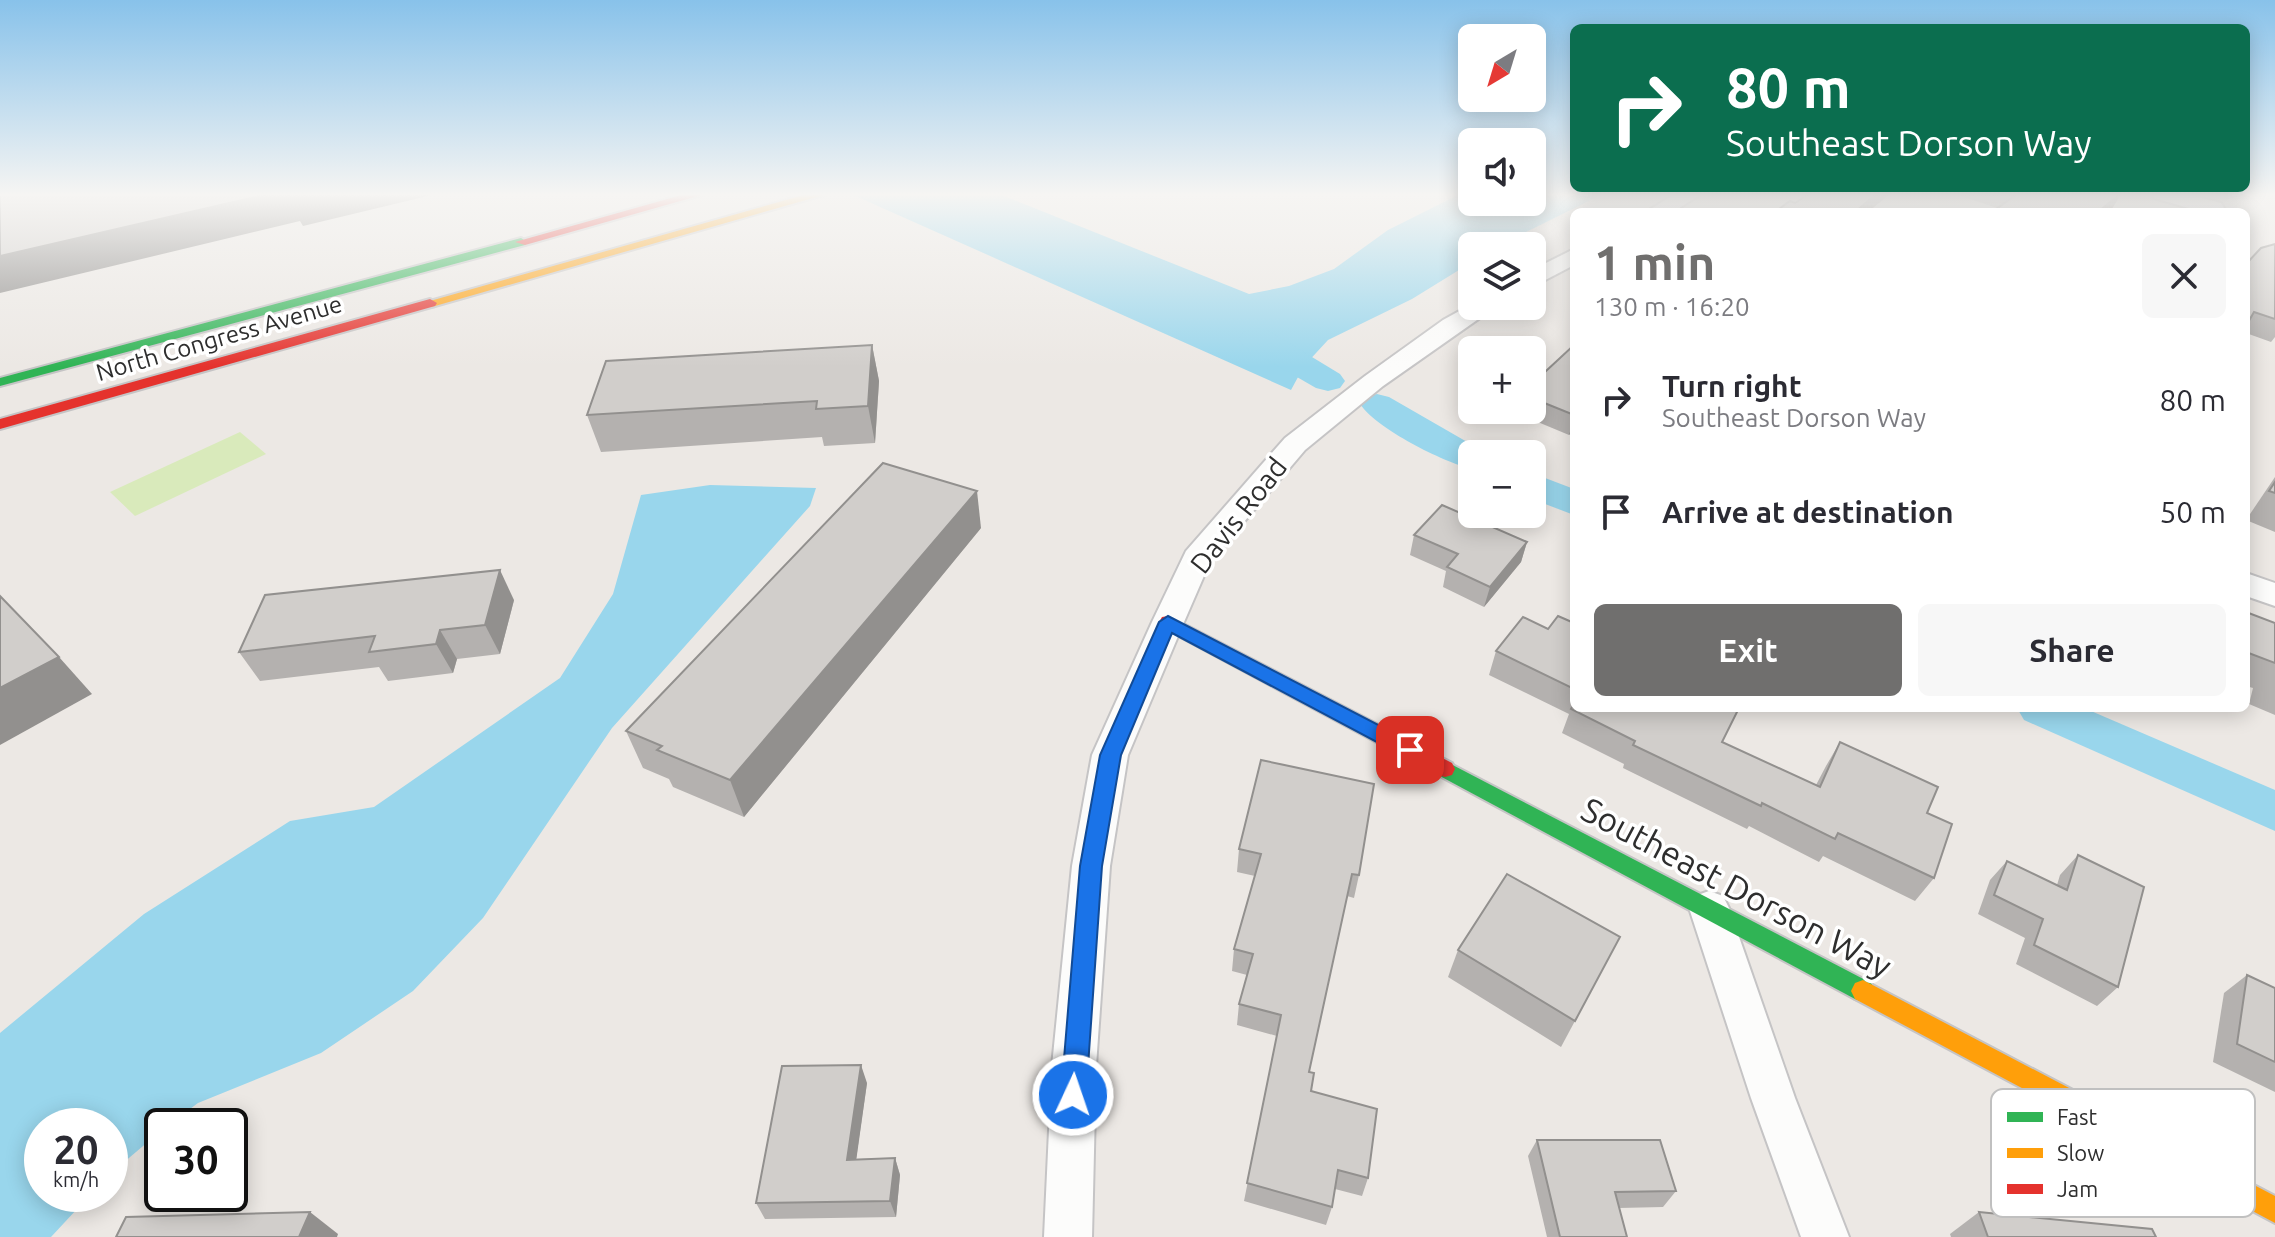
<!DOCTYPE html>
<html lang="en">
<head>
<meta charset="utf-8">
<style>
  :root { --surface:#fff; --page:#f7f7f7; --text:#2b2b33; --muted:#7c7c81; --accent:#706f6e }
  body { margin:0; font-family:Ubuntu,sans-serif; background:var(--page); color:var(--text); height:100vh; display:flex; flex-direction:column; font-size:30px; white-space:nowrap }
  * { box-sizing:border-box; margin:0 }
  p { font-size:26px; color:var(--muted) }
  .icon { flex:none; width:44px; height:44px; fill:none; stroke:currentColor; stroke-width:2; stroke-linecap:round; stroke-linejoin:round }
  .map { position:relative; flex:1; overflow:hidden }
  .details { position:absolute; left:1570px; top:208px; width:680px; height:504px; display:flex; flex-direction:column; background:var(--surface); border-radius:12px; box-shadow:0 4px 20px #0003 }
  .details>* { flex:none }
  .guide { position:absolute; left:1570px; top:24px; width:680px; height:168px; border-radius:12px; box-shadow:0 4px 20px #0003; background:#0b6e4f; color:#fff; overflow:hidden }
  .needle { width:52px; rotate:218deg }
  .tools { position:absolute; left:1458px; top:24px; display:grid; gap:16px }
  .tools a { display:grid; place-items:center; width:88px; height:88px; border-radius:12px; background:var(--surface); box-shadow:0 4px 20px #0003; font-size:40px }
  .speed { position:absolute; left:24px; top:1108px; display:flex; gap:16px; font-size:40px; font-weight:700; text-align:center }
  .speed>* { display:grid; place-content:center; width:104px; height:104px; border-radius:50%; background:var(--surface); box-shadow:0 4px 20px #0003; line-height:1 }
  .speed small { font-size:20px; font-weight:400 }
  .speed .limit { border:4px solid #111; border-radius:12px; background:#fff; color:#111 }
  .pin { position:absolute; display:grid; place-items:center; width:68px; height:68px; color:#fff; margin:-34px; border-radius:16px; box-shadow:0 4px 12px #0006 }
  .me { position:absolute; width:88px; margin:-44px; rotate:3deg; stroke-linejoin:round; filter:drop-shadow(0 0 6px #0008) }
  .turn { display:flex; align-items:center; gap:28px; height:168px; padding:0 24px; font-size:36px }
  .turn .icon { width:104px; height:104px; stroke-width:2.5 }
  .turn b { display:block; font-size:56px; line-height:68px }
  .round { display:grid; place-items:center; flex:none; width:84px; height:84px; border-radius:12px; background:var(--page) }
  .head { display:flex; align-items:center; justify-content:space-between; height:136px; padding:0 24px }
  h1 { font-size:48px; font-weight:700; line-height:60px; color:var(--accent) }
  .button { display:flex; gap:16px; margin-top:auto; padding:16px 24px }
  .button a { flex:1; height:92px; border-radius:12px; background:var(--accent); color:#fff; font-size:32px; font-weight:700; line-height:92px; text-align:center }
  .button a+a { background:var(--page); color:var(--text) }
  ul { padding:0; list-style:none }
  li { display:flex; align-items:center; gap:24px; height:112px; padding:0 24px }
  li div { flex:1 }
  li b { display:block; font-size:30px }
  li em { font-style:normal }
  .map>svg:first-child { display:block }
</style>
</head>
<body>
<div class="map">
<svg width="2275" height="1237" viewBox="0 0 2275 1237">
  <rect width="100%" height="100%" fill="#ece8e4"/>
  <polygon fill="#d9eabb" points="240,432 266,454 135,516 110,492"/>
  <g fill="#99d6ec">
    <polygon points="851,194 999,194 1249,294 1289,286 1334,269 1388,230 1460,194 1472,194 1472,202 1532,202 1532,194 1603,194 1498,246 1472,246 1472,262 1412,299 1328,340 1304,366 1291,390"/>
    <polygon points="710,485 816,488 810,506 612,728 483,918 413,991 321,1053 198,1103 167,1126 162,1126 162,1130 110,1174 110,1126 42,1126 42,1194 91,1194 51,1237 0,1237 0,1033 144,914 290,821 374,807 560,678 613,594 641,495"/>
  </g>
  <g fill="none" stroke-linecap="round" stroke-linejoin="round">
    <g fill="#99d6ec" fill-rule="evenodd">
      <polygon points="1258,328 1269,331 1340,374 1345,381 1340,388 1328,391 1316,388 1243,346 1239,339 1243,332"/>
      <path d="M 1377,394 L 1389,397 L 1488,454 L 1472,454 L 1472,469 C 1443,462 1377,429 1360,404 L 1365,397 Z"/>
      <polygon points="1532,473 1574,489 1574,515 1532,499"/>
      <polygon points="2017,708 2084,708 2275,790 2275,831 2024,720"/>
    </g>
    <g stroke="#c5c4c5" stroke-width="4">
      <g id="street">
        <polygon points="1675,194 1701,194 1673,212 1646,212"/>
        <polygon points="2151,194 2186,194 2221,203 2224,208 2221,212 2203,212 2154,198"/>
        <polygon points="1574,249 1574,265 1532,287 1532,270"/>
        <polygon points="1472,304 1472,306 1497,306 1383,386 1305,450 1210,562 1184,622 1128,755 1110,866 1096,1066 1092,1237 1044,1237 1052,1066 1072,866 1092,755 1152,622 1186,551 1285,438 1365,376 1443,320"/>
        <polygon points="2246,573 2275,583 2275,606 2246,596"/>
        <polygon points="1709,891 1723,896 1729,908 1795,1098 1849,1237 1801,1237 1751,1098 1689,908 1695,896"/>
      </g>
    </g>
    <g stroke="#c5c4c5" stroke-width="4">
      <g id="fast">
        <polygon points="521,238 527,242 525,245 0,386 0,378"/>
        <polygon points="1445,761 1871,983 1875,991 1871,999 1863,1002 1855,999 1438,775 1435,769 1438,763"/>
      </g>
    </g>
    <g stroke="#c5c4c5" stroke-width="4">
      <g id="slow">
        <polygon points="807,194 827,194 435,306 430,307 423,303"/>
        <polygon points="1863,980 2275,1196 2275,1223 1855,999 1851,991 1855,983"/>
      </g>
    </g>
    <g stroke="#c5c4c5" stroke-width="4">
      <g id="jam">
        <polygon points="685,194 705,194 525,245 515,242"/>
        <polygon points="430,299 437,303 435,306 0,429 0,419"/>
        <polygon points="1168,616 1452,763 1455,769 1452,775 1445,777 1438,775 1162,627 1159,622 1162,617"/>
      </g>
    </g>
    <use href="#street" fill="#fcfcfb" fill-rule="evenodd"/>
    <use href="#fast" fill="#30b455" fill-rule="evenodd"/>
    <use href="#slow" fill="#ff9f0a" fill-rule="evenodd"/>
    <use href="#jam" fill="#e5322d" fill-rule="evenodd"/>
  </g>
  <g fill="#b4b1af">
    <polygon points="1955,194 2121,194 2110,212 1992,212 1997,208"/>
    <polygon points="2275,244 2275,337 2271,342 2246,333 2246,264"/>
    <polygon points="872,345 879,381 875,443 824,446 822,437 601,452 587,415"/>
    <polygon points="1574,345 1574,430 1569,435 1516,413 1517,410 1532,410 1532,384"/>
    <polygon points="2275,477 2275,532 2246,520"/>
    <polygon points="981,528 744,817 673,787 669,779 643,768 626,731"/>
    <polygon points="1414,535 1527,542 1521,562 1484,607 1443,587 1446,571 1410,555"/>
    <polygon points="514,600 500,654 457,659 453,673 388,681 379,667 260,681 239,652"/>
    <polygon points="2246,612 2275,623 2275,715 2249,704 2253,688 2246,686"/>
    <polygon points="1574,623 1574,708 1722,742 1816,785 1826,766 1840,742 1927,813 1934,878 1915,901 1823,856 1819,862 1749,826 1747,829 1623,768 1624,764 1562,733 1569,714 1489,675 1496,651 1548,629"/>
    <polygon points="1239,849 1359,875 1354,898 1347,896 1309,1072 1311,1091 1368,1178 1362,1196 1335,1189 1332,1207 1326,1225 1244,1201 1277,1036 1237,1025 1239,1004 1247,975 1232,971 1234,949 1255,876 1237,872"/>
    <polygon points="2078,855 2118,987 2097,1006 2016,964 2025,938 1978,914 1990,880 2007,861 2057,885 2060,875"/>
    <polygon points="1620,937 1561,1047 1448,977 1458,950"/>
    <polygon points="2247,975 2275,988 2275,1092 2213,1062 2224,993"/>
    <polygon points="867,1083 856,1159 895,1158 900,1175 896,1217 765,1219 756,1203"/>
    <polygon points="1537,1140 1676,1191 1663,1207 1619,1208 1627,1237 1547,1237 1528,1156"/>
    <polygon points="1979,1212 2156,1237 1951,1237 1950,1234"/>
  </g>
  <g fill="#92908e">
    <polygon points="268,194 436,194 303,226 300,221 0,293 0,256"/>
    <polygon points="1876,194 1890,194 1868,212 1855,212"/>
    <polygon points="2121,194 2110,212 2098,212"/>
    <polygon points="872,345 879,381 875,443 868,406"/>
    <polygon points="1574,419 1574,430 1569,435"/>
    <polygon points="977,491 981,528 744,817 730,780"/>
    <polygon points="1527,542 1521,562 1484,607 1490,587"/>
    <polygon points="500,570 514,600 500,654 485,625"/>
    <polygon points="440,630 457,659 453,673 436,644"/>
    <polygon points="59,657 92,694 0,745 0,688"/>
    <polygon points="861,1065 867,1083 854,1176 847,1160"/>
    <polygon points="895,1158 900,1175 896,1217 890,1201"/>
    <polygon points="310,1212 338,1234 337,1237 299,1237"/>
  </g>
  <g fill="#d1cecb" stroke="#92908e" stroke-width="2">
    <polygon points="0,194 268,194 0,256"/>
    <polygon points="1809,194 1876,194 1855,212 1775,212 1790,201 1795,203"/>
    <polygon points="2017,194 2120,194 2098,212 1992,212"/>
    <polygon points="2275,244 2275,319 2254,312 2246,326 2246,264 2261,248"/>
    <polygon points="872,345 868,406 816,409 817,401 587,415 606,361"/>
    <polygon points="1574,345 1574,415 1532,398 1532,384"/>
    <polygon points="883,463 977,491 730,780 657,750 662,746 626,731"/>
    <polygon points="2275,482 2275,493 2269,491"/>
    <polygon points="1442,505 1527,542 1490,587 1447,567 1458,554 1414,535"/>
    <polygon points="500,570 485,625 440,630 436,644 369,652 375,636 239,652 265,595"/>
    <polygon points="0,596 59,657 0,688"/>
    <polygon points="2246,612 2275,623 2275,663 2246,652"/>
    <polygon points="1558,616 1574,623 1574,689 1496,651 1523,617 1548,629"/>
    <polygon points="1574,705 1574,708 1734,708 1738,710 1722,742 1820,787 1840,742 1938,787 1927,813 1952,824 1934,878 1838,833 1835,839 1762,803 1761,806 1633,745 1635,741 1571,709"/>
    <polygon points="1261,760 1374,784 1359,875 1352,874 1309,1072 1314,1073 1311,1091 1377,1109 1368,1178 1338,1170 1332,1207 1247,1183 1281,1015 1239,1004 1253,954 1234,949 1261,854 1239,849"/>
    <polygon points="2078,855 2144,887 2118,987 2034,945 2043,919 1994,895 2007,861 2067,890"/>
    <polygon points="1507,874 1620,937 1575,1021 1458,950"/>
    <polygon points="2247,975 2275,988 2275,1062 2237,1044"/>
    <polygon points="861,1065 847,1160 895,1158 890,1201 756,1203 782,1066"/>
    <polygon points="1537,1140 1660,1140 1676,1191 1615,1192 1627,1237 1560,1237"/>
    <polygon points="310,1212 299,1237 116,1237 126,1217"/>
    <polygon points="1979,1212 2152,1229 2156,1237 1988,1237"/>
  </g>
  <linearGradient id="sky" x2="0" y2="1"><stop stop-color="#88c2ea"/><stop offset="0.53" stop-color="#f6f5f3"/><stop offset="1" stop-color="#f6f5f3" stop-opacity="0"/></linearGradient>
  <rect width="2275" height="367" fill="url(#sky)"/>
  <polygon fill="#1a73e8" stroke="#114b97" stroke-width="2" points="1168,616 1417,745 1420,750 1417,756 1403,756 1172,633 1121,755 1102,866 1086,1095 1082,1103 1073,1107 1064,1103 1061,1095 1080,866 1100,755 1159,622"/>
  <g text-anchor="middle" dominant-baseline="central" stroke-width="7" stroke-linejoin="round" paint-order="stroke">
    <g font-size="24" fill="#2e2e2e" stroke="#fff">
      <text transform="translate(219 338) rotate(-16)">North Congress Avenue</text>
    </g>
    <g font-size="28" fill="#2e2e2e" stroke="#fff">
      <text transform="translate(1238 515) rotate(-52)">Davis Road</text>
    </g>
    <g font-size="34" fill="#2e2e2e" stroke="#fff">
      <text transform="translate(1737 887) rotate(28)">Southeast Dorson Way</text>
    </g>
  </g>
  <rect x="1991" y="1089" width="264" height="128" rx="12" fill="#fff" stroke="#c0c0c0" stroke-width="2"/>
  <rect x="2007" y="1112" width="36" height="10" fill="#30b455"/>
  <rect x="2007" y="1148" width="36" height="10" fill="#ff9f0a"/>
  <rect x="2007" y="1184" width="36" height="10" fill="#e5322d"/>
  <g font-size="22" fill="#2e2e2e">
    <text x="2057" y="1125">Fast</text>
    <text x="2057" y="1161">Slow</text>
    <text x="2057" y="1197">Jam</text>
  </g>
</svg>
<div class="tools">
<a><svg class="needle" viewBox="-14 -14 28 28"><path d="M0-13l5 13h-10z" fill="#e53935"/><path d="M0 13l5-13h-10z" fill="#7c7c81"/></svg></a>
<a><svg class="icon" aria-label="sound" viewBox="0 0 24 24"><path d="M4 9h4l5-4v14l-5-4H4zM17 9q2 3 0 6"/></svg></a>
<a><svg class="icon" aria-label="layers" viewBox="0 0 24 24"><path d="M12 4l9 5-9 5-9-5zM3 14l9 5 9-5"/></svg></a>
<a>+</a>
<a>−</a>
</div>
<div class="speed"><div>20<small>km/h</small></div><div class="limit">30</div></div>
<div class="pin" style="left:1410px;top:750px;background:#d93025"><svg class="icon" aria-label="arrive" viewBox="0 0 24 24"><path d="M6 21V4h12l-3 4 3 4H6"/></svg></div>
<svg class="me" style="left:1073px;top:1095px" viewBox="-20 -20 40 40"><circle r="17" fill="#1a73e8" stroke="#fff" stroke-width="3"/><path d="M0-11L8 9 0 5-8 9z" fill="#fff"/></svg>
<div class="guide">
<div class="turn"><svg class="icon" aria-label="right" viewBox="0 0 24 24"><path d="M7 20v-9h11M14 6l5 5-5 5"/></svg><div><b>80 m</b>Southeast Dorson Way</div></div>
</div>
<section class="details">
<div class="head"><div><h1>1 min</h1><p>130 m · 16:20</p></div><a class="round"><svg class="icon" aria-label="close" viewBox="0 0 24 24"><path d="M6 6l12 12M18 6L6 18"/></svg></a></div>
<ul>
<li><svg class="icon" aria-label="right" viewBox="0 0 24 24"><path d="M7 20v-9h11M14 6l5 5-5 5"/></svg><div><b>Turn right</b><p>Southeast Dorson Way</p></div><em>80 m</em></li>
<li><svg class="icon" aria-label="arrive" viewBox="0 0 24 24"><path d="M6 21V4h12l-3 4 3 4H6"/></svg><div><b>Arrive at destination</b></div><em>50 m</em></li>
</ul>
<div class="button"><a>Exit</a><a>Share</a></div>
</section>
</div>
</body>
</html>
